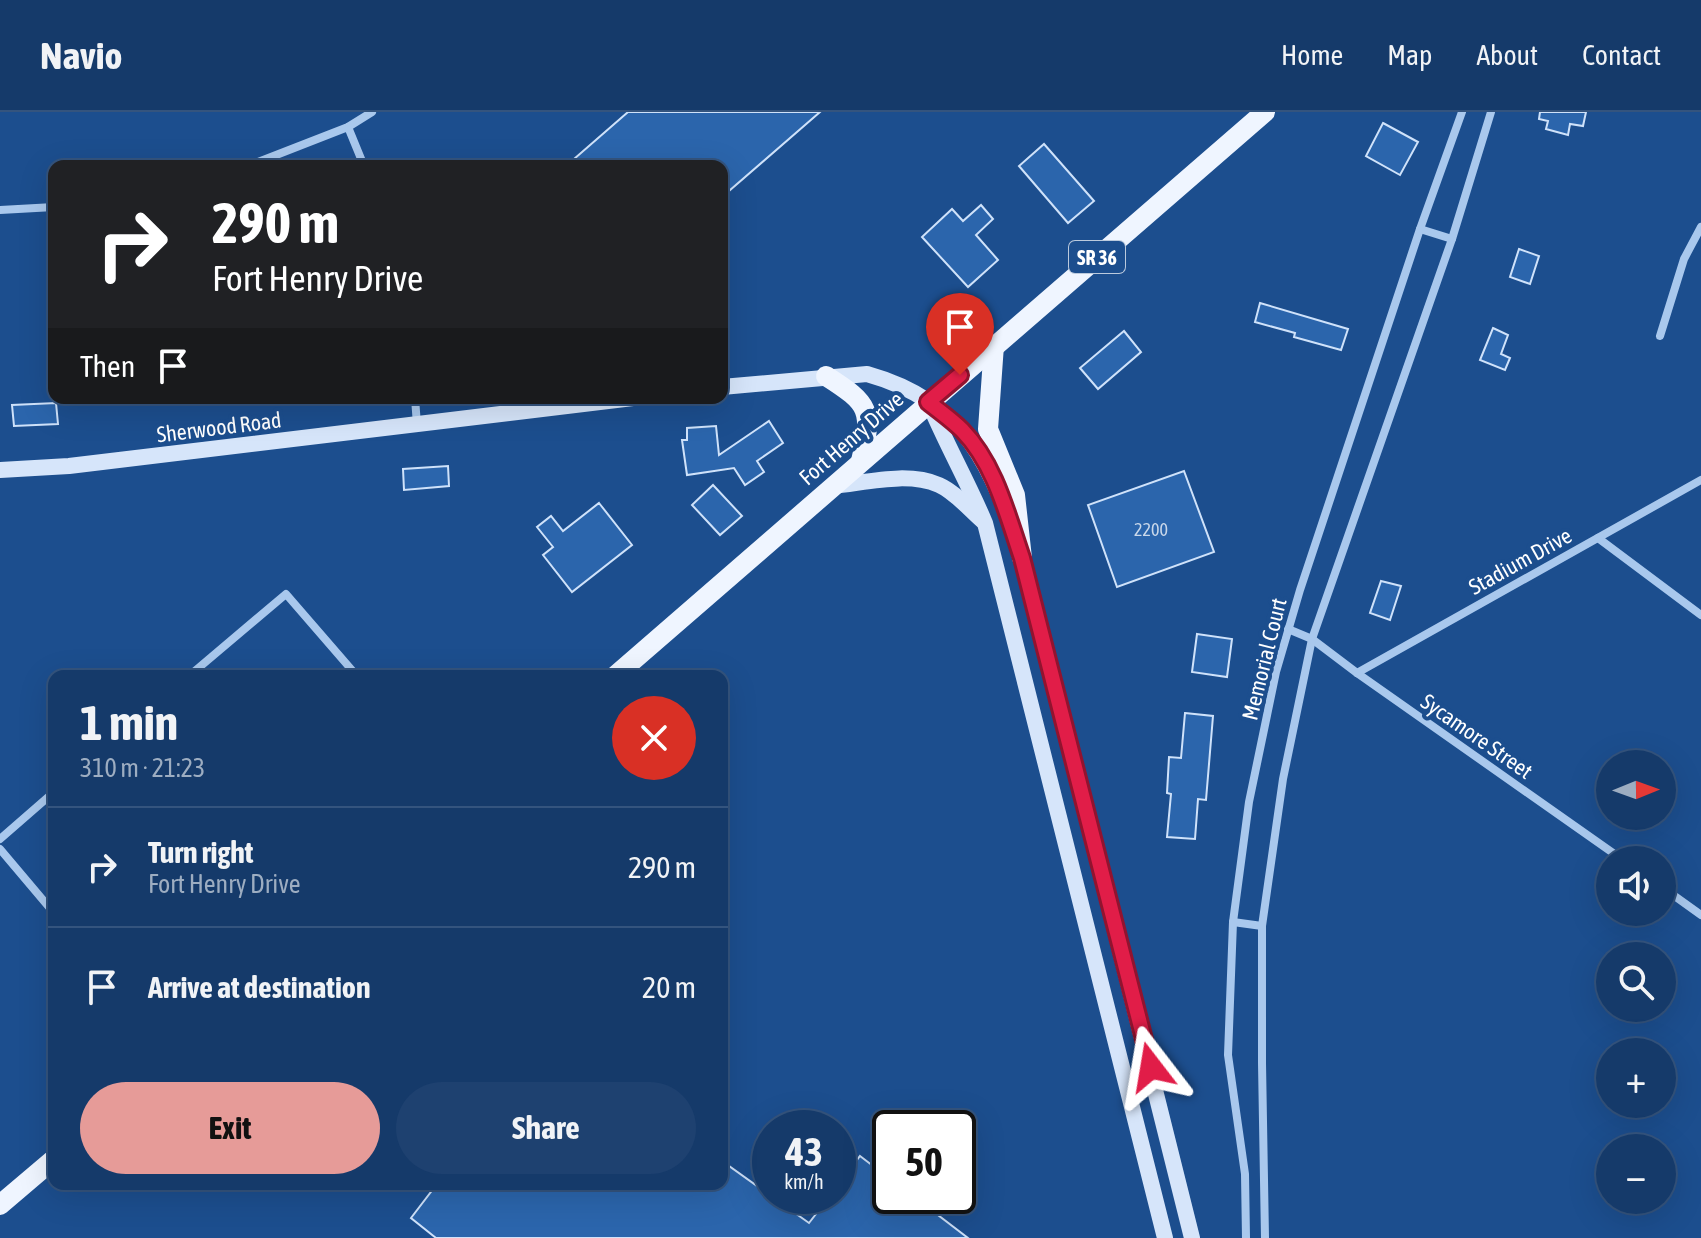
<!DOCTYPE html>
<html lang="en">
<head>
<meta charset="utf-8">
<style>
  :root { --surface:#153a6a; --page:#1e4170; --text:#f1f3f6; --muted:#9dadc1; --line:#34547e; --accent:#e69b98 }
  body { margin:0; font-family:"Asap Condensed",sans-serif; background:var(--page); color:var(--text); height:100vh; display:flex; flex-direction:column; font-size:30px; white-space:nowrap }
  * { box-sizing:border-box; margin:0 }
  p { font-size:26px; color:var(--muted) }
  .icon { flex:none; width:44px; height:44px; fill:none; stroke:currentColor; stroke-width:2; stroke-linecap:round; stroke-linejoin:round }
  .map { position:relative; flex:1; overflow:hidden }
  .sheet { position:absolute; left:48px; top:558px; width:680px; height:520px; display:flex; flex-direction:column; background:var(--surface); border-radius:16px; box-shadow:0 8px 32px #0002,0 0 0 2px var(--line) }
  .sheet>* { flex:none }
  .top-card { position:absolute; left:48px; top:48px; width:680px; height:244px; border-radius:16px; box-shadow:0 8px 32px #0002,0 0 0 2px var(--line); background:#202124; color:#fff; overflow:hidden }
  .needle { width:52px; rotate:89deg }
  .buttons { position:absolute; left:1596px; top:638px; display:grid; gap:16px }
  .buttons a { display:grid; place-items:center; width:80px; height:80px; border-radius:50%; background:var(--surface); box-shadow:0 8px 32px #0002,0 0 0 2px var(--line); font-size:40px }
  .speed { position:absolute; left:752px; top:998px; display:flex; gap:16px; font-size:40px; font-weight:700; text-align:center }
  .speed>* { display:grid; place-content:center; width:104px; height:104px; border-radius:50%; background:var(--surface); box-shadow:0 8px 32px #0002,0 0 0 2px var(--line); line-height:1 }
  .speed small { font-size:20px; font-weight:400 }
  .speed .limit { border:4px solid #111; border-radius:12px; background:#fff; color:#111 }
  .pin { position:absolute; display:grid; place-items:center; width:68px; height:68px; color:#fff; margin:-82px -34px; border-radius:50% 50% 50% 0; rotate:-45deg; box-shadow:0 0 8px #0007 }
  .pin .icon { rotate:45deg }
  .me { position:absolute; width:88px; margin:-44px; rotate:346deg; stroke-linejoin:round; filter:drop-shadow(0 0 6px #0008) }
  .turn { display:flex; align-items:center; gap:28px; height:168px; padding:0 32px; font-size:36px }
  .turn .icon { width:104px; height:104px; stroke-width:2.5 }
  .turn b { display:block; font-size:56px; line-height:68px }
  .then { display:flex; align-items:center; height:76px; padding:0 32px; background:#0003; gap:16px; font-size:30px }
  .round { display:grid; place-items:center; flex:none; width:84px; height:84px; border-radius:42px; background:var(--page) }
  .head { display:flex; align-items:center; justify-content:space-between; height:136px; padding:0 32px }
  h1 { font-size:48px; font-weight:700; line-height:60px }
  .primary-button { display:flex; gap:16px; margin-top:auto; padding:16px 32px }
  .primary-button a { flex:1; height:92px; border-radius:48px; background:var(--accent); color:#111; font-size:32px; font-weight:700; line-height:92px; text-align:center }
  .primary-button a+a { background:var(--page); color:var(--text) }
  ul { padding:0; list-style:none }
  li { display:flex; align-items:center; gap:24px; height:120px; padding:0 32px; border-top:2px solid var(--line) }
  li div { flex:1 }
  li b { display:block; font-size:30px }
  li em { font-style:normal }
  header { display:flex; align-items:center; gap:48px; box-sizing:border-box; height:112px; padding:0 40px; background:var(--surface); border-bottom:2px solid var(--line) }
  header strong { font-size:38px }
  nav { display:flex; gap:44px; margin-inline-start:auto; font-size:28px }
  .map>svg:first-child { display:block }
</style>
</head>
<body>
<header>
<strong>Navio</strong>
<nav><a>Home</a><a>Map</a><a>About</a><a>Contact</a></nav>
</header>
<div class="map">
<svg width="1701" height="1126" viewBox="0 0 1701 1126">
  <rect width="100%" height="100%" fill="#1c4e8e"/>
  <g fill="#2b65ac" stroke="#cfe2fa" stroke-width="2">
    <polygon points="628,0 820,0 722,85 722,54 566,54"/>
    <polygon points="1540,0 1586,0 1583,14 1570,12 1568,23 1546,17 1548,9 1539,7"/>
    <polygon points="1383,11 1418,30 1400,63 1366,44"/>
    <polygon points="1044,32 1094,89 1068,111 1019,54"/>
    <polygon points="981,93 993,107 976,123 998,148 968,175 922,125 952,97 963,109"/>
    <polygon points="1519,137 1539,144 1530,172 1510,165"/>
    <polygon points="1260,191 1348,217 1341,238 1294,225 1295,221 1255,210"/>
    <polygon points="1493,216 1508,223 1501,242 1510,246 1505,258 1480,248"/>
    <polygon points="1124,219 1141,240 1098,277 1080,256"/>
    <polygon points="56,291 58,312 14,314 12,293"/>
    <polygon points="769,309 783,331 757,349 764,360 745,373 734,356 687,363 682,328 687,328 687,316 716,314 719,343"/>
    <polygon points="448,354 449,374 404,378 403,357"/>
    <polygon points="1184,359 1214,440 1117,475 1088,393"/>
    <polygon points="713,373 742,404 720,423 692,393"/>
    <polygon points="599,391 632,433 572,480 543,443 553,435 537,415 551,404 563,419"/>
    <polygon points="1381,469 1401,474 1390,508 1370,501"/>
    <polygon points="1197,522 1232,527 1227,565 1192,560"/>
    <polygon points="1185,601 1213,604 1206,688 1198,687 1195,727 1167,725 1171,682 1167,681 1169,645 1181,646"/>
    <polygon points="860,1044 890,1067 890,1084 913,1084 968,1126 436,1126 411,1106 437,1072 722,1072 722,1049 809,1111 830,1084 838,1084 838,1073"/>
  </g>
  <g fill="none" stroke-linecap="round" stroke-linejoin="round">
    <g stroke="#a9c8ed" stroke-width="8">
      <polyline points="348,15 364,54"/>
      <polyline points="248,54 348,15 372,0"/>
      <polyline points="0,98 54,95"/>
      <polyline points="1420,117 1452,127"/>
      <polyline points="1660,224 1684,147 1701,115"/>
      <polyline points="415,286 417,313"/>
      <polyline points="1598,426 1701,503"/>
      <polyline points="1288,517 1312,527 1357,561 1623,748"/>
      <polyline points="1357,561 1701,368"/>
      <polyline points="189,564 286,482 357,564"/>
      <polyline points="0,727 54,680"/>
      <polyline points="0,737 54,801"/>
      <polyline points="1662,775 1701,803"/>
      <polyline points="1233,810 1262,814"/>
      <polyline points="1246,1126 1245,1062 1228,943 1233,810 1249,690 1276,560 1300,478 1420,117 1462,0"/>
      <polyline points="1265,1126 1262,951 1262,814 1283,667 1312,527 1452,127 1491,0"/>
    </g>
    <g stroke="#d6e5fa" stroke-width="16">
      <path d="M 722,275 L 867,262 C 967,290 992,356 1022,446 L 1192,1126"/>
      <path d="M 929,291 C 946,332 968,370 985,411 L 1165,1126"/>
      <polyline points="0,358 69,354 633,286"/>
      <path d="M 832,374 C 865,371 907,359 939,373 C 955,380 970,398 984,410"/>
    </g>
    <g stroke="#eff5ff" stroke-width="20">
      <polyline points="994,233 988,317 1015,383 1022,446"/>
      <path d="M 826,264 C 870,292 873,298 861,349"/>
      <polyline points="615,564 1265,0"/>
      <polyline points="0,1093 54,1047"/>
    </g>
  </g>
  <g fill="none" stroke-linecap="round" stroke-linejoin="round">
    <g stroke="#92132f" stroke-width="20">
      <path id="route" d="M 960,263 L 928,290 C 939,299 952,308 962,318 C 995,352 1007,402 1022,446 L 1151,955"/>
    </g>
    <use href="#route" stroke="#e11d48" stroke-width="14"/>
  </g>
  <g text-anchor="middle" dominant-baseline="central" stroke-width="8" stroke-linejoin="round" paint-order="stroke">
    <g font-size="18" fill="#cad8ea">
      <text x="1151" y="417">2200</text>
    </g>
    <rect fill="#1c4e8e" stroke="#bbcadd" stroke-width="2" x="1069" y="129" width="56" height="32" rx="6"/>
    <g font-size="20" font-weight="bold" fill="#fff">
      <text x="1097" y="145">SR 36</text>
    </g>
    <g font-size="22" fill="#fff" stroke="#1c4e8e">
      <text transform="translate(219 315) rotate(-7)">Sherwood Road</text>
      <text transform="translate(851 326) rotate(-41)">Fort Henry Drive</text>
      <text transform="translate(1520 449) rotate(-29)">Stadium Drive</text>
      <text transform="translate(1264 547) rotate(-76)">Memorial Court</text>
      <text transform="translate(1477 624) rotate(35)">Sycamore Street</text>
    </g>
  </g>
</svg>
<div class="buttons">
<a><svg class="needle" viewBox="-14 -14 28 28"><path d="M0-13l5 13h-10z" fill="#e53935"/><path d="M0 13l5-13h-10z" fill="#9dadc1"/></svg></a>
<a><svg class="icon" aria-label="sound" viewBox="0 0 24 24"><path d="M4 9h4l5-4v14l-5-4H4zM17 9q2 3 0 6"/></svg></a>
<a><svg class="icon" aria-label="search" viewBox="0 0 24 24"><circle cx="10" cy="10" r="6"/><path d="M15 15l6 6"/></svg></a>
<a>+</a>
<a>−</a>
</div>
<div class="speed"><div>43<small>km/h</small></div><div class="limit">50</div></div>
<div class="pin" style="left:960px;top:263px;background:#d93025"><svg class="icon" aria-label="arrive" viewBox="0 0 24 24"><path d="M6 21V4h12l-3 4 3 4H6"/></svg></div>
<svg class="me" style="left:1151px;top:955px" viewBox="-20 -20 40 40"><path d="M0-17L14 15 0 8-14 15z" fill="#e11d48" stroke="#fff" stroke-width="4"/></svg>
<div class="top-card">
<div class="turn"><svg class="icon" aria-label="right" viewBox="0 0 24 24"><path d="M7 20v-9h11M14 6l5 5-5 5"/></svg><div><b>290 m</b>Fort Henry Drive</div></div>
<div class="then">Then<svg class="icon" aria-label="arrive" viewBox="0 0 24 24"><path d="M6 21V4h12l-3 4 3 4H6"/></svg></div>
</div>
<section class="sheet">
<div class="head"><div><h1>1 min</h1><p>310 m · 21:23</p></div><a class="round" style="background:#d93025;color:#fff"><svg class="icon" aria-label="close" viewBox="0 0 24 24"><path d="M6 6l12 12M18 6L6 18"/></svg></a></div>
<ul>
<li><svg class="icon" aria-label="right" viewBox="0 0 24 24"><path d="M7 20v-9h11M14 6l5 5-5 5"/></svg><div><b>Turn right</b><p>Fort Henry Drive</p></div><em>290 m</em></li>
<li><svg class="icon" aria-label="arrive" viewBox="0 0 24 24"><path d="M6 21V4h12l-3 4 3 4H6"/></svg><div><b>Arrive at destination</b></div><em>20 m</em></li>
</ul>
<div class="primary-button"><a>Exit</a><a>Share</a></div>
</section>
</div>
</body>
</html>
